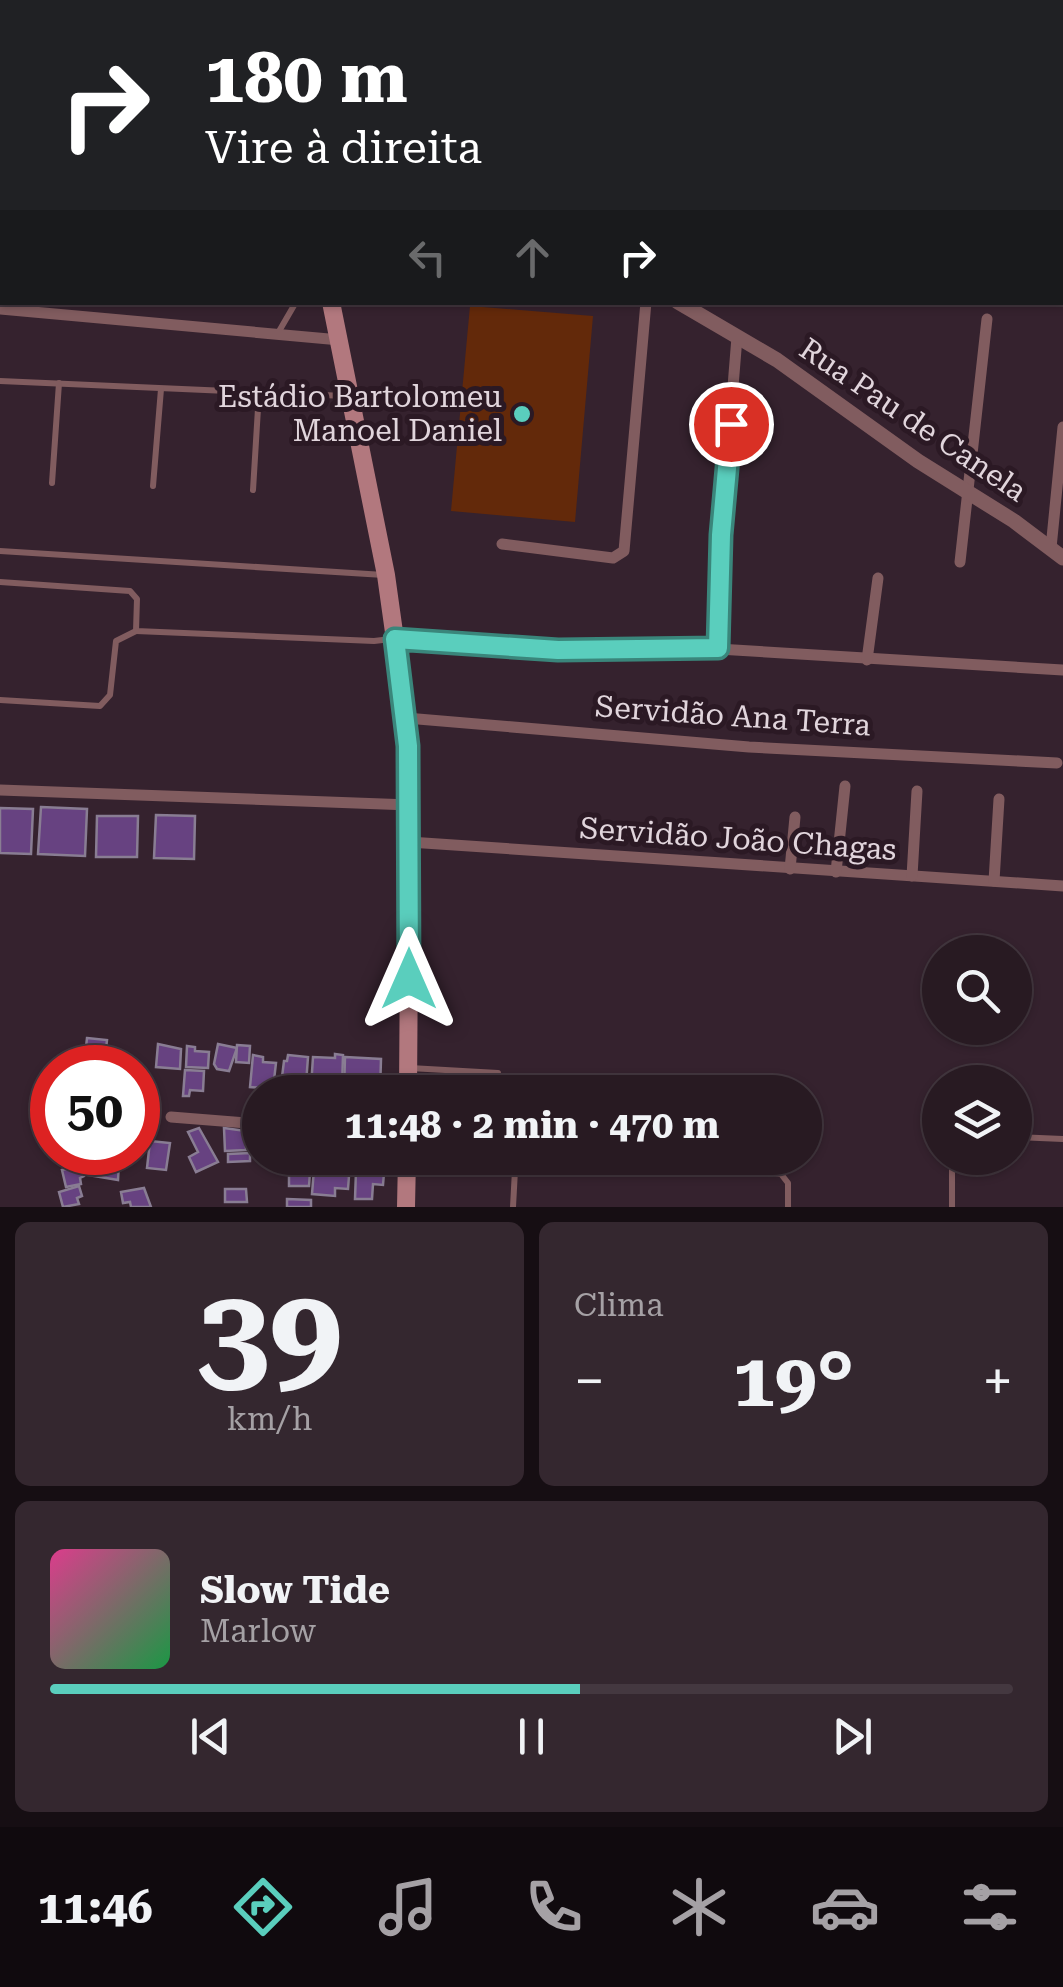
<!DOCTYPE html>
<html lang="pt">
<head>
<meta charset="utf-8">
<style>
	:root { --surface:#281a22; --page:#34272f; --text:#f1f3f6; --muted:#a5a1a5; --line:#443840; --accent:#5acebd }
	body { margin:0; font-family:"Roboto Serif",serif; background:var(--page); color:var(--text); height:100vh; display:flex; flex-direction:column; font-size:38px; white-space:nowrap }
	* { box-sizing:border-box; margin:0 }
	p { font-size:32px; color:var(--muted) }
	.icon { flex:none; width:55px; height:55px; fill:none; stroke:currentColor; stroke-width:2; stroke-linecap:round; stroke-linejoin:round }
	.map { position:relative; height:1207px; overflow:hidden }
	.sheet { display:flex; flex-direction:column; gap:15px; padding:15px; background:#160e13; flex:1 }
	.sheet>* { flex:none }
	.banner { position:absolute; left:0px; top:0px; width:1065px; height:305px; box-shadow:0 2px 8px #0004,0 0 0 2px var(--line); background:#202124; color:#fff; overflow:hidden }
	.tools { position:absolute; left:922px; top:935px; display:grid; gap:20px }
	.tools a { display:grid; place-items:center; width:110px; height:110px; border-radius:50%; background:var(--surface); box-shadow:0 2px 8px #0004,0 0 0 2px var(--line); font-size:50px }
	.speed { position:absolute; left:30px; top:1045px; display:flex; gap:20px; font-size:50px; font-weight:700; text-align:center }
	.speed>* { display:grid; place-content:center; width:130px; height:130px; border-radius:50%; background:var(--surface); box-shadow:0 2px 8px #0004,0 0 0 2px var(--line); line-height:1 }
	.speed .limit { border:15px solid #d22; background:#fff; color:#111 }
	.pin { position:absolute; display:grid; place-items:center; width:85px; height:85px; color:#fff; margin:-42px; border:5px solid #fff; border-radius:50%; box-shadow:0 2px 10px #0007 }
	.me { position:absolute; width:110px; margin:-55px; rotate:0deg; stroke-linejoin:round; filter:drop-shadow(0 0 8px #0008) }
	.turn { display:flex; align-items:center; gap:35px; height:210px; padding:0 40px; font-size:45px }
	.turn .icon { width:130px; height:130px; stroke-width:2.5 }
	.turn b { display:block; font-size:70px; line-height:85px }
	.lanes { display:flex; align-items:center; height:95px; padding:0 40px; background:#0003; justify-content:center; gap:50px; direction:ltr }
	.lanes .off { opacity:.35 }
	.big { font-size:75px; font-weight:700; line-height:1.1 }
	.sheet .widget { flex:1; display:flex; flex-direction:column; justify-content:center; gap:15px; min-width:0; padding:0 35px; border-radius:15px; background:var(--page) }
	.sheet .dial { align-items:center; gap:0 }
	.dial b { font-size:130px; line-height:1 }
	.song { display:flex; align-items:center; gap:30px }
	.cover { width:120px; height:120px; border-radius:15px; background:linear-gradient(135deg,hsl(330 70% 55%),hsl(140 70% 35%)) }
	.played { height:10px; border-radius:5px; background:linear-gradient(90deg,var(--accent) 55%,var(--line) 55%) }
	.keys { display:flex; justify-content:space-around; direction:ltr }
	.heat { display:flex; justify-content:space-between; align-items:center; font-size:55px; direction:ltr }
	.sheet .tiles { flex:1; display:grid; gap:15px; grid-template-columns:1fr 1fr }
	.widget:last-child { grid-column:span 2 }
	.trip { position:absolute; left:242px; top:1075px; width:580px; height:100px; border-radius:50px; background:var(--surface); box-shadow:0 2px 8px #0004,0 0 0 2px var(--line); font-weight:700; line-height:100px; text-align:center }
	.tabs { display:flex; height:160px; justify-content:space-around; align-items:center; background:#100a0e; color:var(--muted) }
	.tabs .icon { width:70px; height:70px }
	.tabs .on { color:var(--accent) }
	.tabs b { font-size:45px; color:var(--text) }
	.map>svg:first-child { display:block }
</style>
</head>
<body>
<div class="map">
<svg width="1063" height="1207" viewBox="0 0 1063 1207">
	<rect width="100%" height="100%" fill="#35222e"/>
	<!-- green -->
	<polygon fill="#63290a" points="470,306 593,316 575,522 451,511"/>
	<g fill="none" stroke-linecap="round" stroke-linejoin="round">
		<!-- stream -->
		<g stroke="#0e0341" stroke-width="4">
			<polyline points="860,2 863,0"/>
			<polyline points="1062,236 1063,236"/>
		</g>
	</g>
	<!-- building -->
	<g fill="#674281" stroke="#897d93" stroke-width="2.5">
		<polygon points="41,807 87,809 85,856 38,854"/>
		<polygon points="0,808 33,809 31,854 0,853"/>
		<polygon points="156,815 195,816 194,859 154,858"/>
		<polygon points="97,816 138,816 137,857 96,857"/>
		<polygon points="87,1038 107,1040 105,1058 85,1056"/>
		<polygon points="158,1044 181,1049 180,1069 156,1067"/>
		<polygon points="218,1044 237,1048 229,1071 217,1069 214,1064"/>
		<polygon points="237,1045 250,1046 249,1063 236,1062"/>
		<polygon points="187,1046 195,1047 195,1051 209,1052 208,1068 186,1067"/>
		<polygon points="335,1054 343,1055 342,1088 311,1087 313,1057 335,1058"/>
		<polygon points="253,1055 263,1057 263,1062 276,1063 273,1089 250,1087"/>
		<polygon points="288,1055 308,1057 306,1084 286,1082 286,1077 282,1077 284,1061 287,1061"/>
		<polygon points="345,1057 381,1059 380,1092 344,1092"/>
		<polygon points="185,1070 204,1071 203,1091 190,1090 189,1096 183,1096"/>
		<polygon points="199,1128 218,1162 196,1172 189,1157 198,1152 188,1132"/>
		<polygon points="224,1128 246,1131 246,1150 225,1151"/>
		<polygon points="150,1141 170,1143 166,1170 147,1168"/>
		<polygon points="65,1152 84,1152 84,1164 68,1167"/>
		<polygon points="250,1153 250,1161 228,1162 228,1154"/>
		<polygon points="98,1155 115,1156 114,1162 119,1163 118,1180 88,1175 90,1159 97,1160"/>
		<polygon points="282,1158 309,1158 307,1169 281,1165"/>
		<polygon points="82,1165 84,1176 80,1178 81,1184 66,1187 62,1170"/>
		<polygon points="314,1169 335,1171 336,1175 349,1176 348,1189 335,1188 335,1196 312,1194"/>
		<polygon points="356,1171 384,1173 383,1185 373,1184 372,1199 355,1199"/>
		<polygon points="289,1172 310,1172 309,1186 289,1186"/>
		<polygon points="79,1186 82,1196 77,1198 79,1204 63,1207 59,1192"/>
		<polygon points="144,1188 151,1207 131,1207 130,1202 123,1203 121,1192"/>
		<polygon points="225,1189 246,1189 247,1202 225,1202"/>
		<polygon points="287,1199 311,1200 311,1207 287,1207"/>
	</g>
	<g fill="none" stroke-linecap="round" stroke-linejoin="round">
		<!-- service -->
		<g stroke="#815c5f" stroke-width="6">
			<polyline points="14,2 14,0"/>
			<polyline points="278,333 296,302"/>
			<polyline points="0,381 345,396"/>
			<polyline points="52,483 59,383"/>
			<polyline points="153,486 161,389"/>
			<polyline points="253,490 259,392"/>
			<polyline points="0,551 384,575"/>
			<polyline points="0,582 130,591 137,599 136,631 374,641 391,639"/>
			<polyline points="0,700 100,706 110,695 116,641 136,631"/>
			<polyline points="410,1068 498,1073"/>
			<polyline points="1015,1137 1063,1139"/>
			<polyline points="575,1166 731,1168 781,1174 788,1183 788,1207"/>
			<polyline points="513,1207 515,1170"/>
			<polyline points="952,1207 952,1158"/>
		</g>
		<!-- minor -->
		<g stroke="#815c5f" stroke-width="11">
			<polyline points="282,0 288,2"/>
			<polyline points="808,2 814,0"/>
			<polyline points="1062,58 1063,57"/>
			<polyline points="1062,176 1063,176"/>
			<polyline points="0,309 340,340"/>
			<polyline points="502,544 613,558 624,551 646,302"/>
			<polyline points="1051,548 1063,427"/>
			<polyline points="960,562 987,319"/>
			<polyline points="395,639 559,650 718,649 1063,670"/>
			<polyline points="718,649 721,535 737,337"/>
			<polyline points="867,660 878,578"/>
			<polyline points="406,718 749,747 1057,763"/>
			<polyline points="0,790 410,805"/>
			<polyline points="409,842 1063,886"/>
			<polyline points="790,869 795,817"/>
			<polyline points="836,872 845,786"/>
			<polyline points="912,876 917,791"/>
			<polyline points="994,881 999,799"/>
			<polyline points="171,1117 260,1124"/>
		</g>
		<!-- tertiary -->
		<polyline stroke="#815c5f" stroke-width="15" points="678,302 777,360 918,461 1014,521 1063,558"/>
		<!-- secondary -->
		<g stroke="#b2787e" stroke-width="18">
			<polyline points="260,0 260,2"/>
			<polyline points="331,302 386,575 406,718 410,805 408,1092"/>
			<polyline points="406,1207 407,1158"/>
		</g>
	</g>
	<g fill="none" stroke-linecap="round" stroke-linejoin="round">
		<!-- route casing -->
		<g stroke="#3a867b" stroke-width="25">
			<polyline id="route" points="409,979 408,746 395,639 558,650 718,648 721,535 731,424"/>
		</g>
		<!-- route -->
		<use href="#route" stroke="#5acebd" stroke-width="18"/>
	</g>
	<!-- markers -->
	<circle fill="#5acebd" stroke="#2b1924" stroke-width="4" cx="522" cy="414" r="10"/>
	<g text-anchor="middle" stroke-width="10" stroke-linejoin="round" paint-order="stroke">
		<!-- poi labels -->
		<g font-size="30" fill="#e1d5dc" stroke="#2b1924" text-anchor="end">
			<text x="502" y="407">Estádio Bartolomeu<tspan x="502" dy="34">Manoel Daniel</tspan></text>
		</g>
		<!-- street labels -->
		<g font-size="30" fill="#e1d5dc" stroke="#2b1924">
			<text transform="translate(913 420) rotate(34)" y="10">Rua Pau de Canela</text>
			<text transform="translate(733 716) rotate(4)" y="10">Servidão Ana Terra</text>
			<text transform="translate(738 839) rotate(4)" y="10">Servidão João Chagas</text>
		</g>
	</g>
</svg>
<div class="tools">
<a><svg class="icon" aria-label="search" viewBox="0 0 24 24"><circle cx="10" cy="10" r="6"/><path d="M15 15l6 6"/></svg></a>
<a><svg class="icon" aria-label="layers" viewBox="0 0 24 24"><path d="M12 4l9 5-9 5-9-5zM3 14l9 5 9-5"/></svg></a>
</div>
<div class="speed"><div class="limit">50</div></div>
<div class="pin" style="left:731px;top:424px;background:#d93025"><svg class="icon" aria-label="arrive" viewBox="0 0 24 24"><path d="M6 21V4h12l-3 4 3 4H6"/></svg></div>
<svg class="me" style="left:409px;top:979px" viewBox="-20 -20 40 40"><path d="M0-17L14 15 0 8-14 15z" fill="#5acebd" stroke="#fff" stroke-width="4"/></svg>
<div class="trip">11:48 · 2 min · 470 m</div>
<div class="banner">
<div class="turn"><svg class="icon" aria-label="right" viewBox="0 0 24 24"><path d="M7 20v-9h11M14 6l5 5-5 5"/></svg><div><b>180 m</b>Vire à direita</div></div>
<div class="lanes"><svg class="icon off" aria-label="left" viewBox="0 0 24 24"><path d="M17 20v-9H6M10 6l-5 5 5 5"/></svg><svg class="icon off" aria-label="ahead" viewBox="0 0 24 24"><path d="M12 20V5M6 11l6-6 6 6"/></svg><svg class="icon" aria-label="right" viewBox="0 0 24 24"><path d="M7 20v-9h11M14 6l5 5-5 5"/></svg></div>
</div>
</div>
<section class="sheet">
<div class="tiles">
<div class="widget dial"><b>39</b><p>km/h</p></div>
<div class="widget"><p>Clima</p>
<div class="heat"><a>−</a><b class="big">19°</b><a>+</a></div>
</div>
<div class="widget">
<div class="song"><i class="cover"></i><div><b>Slow Tide</b><p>Marlow</p></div></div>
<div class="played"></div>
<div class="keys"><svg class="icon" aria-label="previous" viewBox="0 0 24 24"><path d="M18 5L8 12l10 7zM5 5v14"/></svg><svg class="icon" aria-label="pause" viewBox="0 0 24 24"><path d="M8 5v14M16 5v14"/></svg><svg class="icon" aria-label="next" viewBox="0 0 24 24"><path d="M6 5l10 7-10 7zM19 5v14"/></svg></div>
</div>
</div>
</section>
<nav class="tabs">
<b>11:46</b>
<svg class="icon on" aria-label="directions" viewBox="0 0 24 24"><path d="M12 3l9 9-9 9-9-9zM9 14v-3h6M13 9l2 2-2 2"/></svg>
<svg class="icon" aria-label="music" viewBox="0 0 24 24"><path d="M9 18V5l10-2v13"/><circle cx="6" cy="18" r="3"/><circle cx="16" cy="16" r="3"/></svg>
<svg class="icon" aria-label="phone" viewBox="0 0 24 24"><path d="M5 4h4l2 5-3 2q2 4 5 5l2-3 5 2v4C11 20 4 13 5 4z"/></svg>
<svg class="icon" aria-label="climate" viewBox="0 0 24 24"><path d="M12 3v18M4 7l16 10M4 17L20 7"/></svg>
<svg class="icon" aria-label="car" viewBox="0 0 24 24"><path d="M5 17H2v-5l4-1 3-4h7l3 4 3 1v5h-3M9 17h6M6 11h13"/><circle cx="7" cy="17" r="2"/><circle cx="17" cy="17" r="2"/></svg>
<svg class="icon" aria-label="filters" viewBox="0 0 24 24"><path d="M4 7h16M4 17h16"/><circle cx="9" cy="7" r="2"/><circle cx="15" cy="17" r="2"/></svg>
</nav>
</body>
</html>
